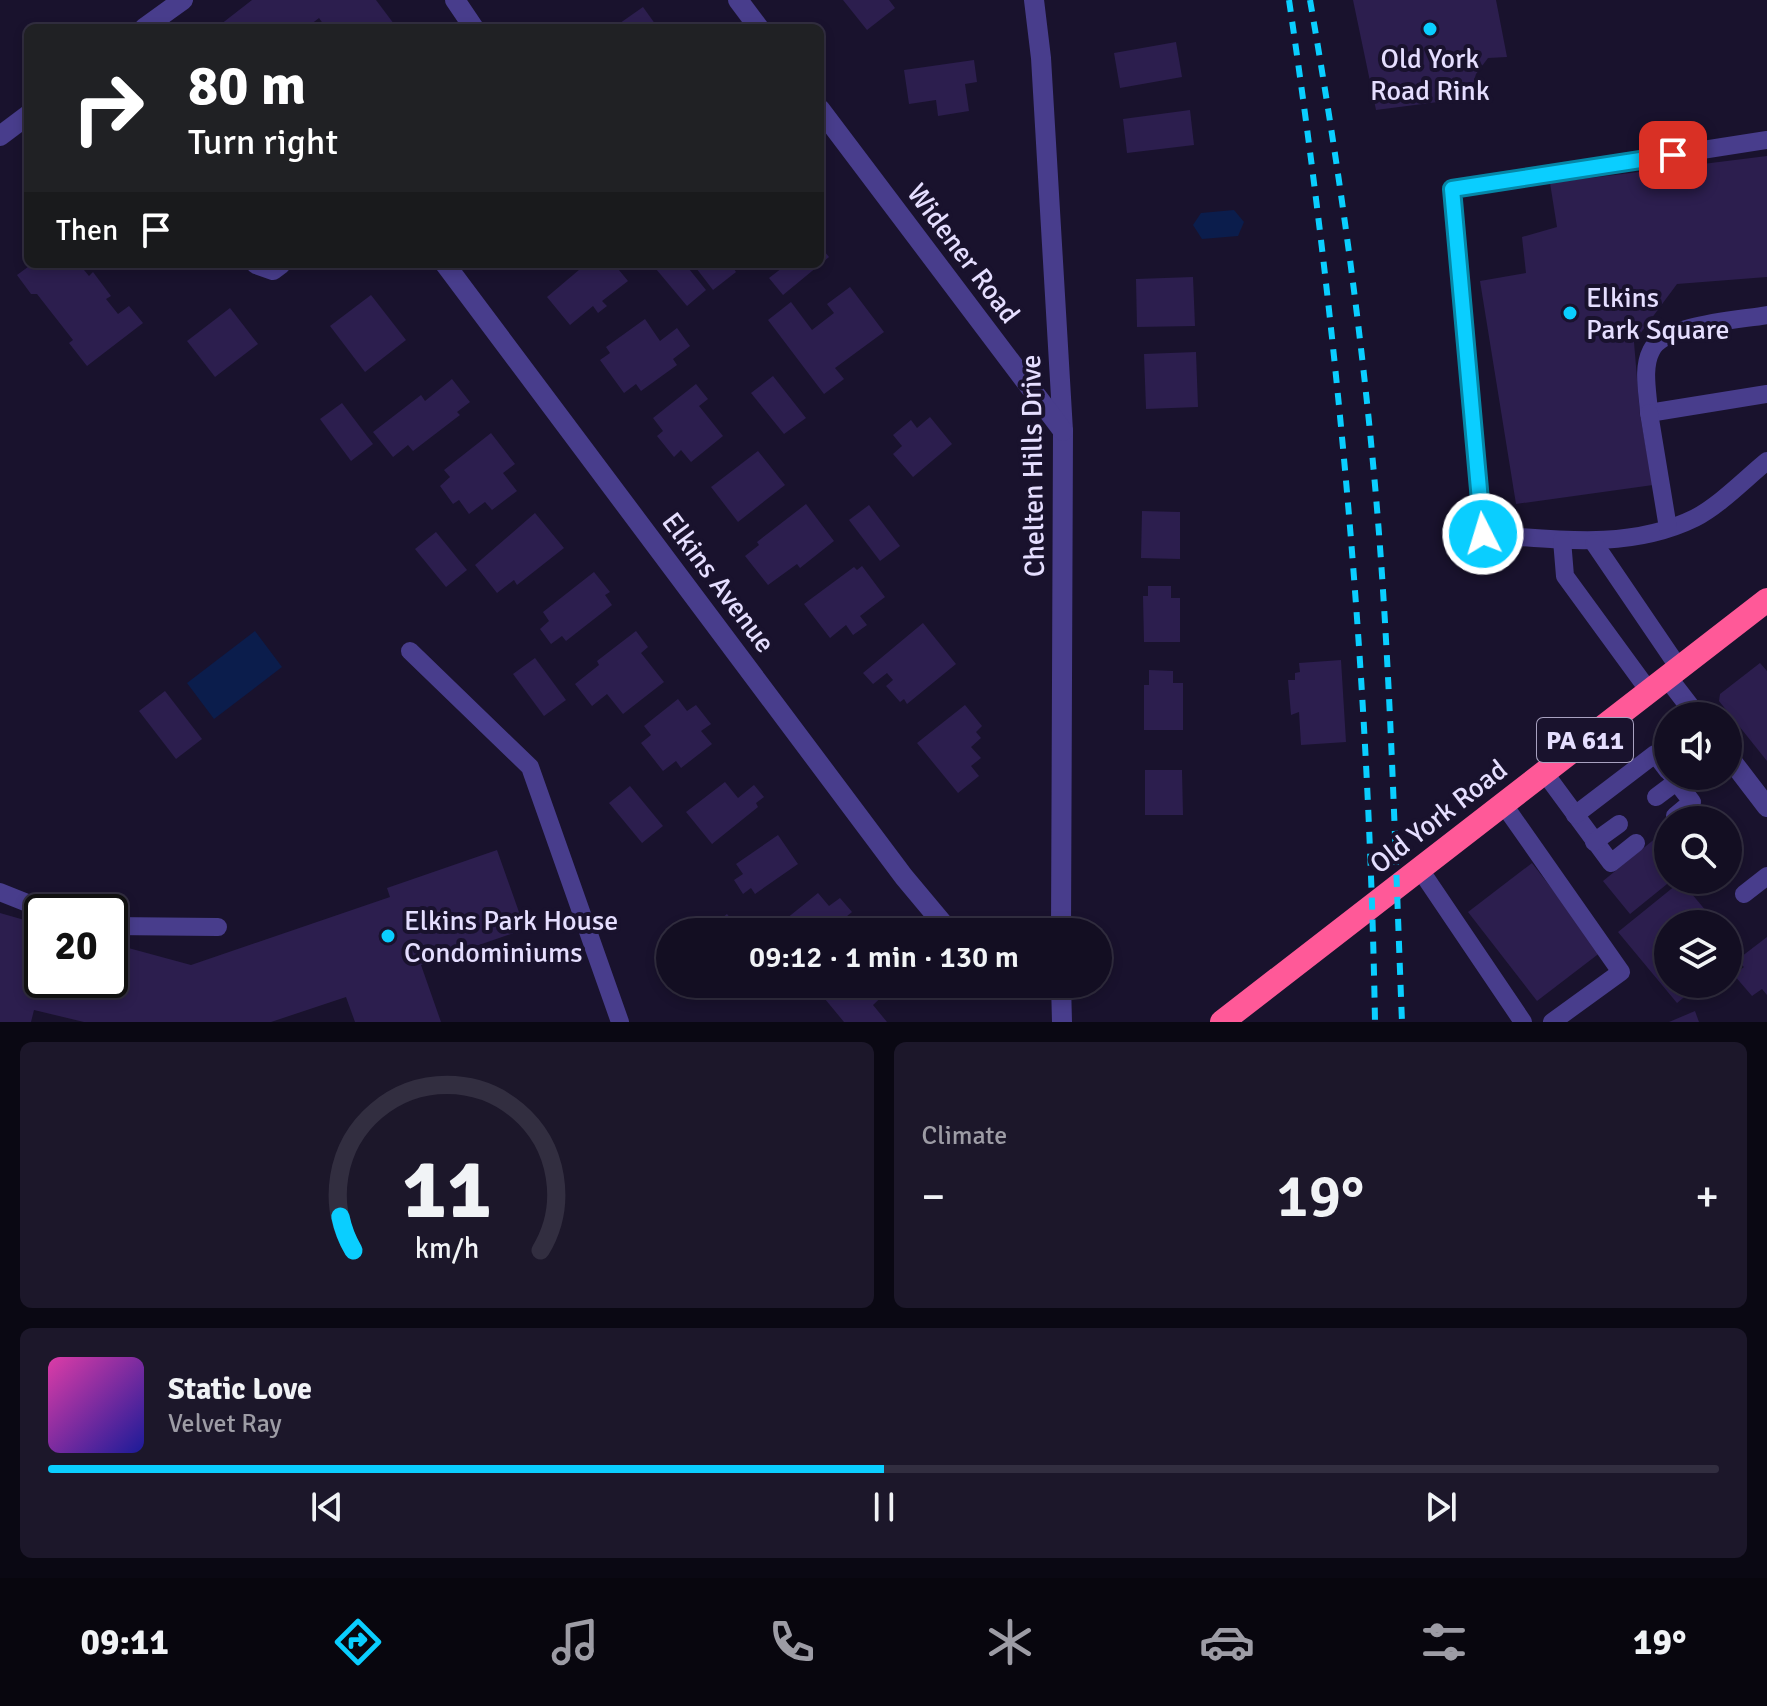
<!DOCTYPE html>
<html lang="en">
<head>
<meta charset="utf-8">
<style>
	:root { --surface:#130e22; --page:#1c172a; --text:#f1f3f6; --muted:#9d9ca5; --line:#322e40; --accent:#0aceff }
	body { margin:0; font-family:Signika,sans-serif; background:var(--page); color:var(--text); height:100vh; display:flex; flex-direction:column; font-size:30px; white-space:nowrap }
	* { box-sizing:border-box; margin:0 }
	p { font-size:26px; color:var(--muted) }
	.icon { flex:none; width:44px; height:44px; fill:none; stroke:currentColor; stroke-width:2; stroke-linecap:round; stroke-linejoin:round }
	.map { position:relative; height:1022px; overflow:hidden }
	.panel { display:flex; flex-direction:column; gap:20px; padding:20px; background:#0a0813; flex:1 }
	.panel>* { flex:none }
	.guide { position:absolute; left:24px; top:24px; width:800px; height:244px; border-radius:12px; box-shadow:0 4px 12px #0003,0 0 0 2px var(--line); background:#202124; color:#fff; overflow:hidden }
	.controls { position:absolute; left:1654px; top:702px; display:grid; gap:16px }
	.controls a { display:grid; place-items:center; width:88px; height:88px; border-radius:50%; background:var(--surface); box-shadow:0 4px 12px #0003,0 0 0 2px var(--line); font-size:40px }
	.speed { position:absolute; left:24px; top:894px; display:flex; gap:16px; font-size:40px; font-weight:700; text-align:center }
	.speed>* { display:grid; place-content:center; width:104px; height:104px; border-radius:50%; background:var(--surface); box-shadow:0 4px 12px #0003,0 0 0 2px var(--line); line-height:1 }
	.speed .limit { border:4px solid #111; border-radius:12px; background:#fff; color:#111 }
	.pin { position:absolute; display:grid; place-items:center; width:68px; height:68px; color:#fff; margin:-34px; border-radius:16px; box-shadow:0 4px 12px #0006 }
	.me { position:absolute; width:88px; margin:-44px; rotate:355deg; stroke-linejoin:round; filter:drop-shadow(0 0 6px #0008) }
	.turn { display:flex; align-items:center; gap:28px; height:168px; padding:0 32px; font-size:36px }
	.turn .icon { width:104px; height:104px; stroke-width:2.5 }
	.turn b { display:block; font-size:56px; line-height:68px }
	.then { display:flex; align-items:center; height:76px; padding:0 32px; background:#0003; gap:16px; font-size:30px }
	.big { font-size:60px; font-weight:600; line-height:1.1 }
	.panel .widget { flex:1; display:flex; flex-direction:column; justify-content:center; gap:12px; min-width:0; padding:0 28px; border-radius:12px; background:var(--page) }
	.panel .dial { align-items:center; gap:0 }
	.dial svg { height:208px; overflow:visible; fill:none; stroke:var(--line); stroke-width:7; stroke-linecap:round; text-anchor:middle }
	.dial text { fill:var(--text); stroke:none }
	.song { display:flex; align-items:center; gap:24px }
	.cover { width:96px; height:96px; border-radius:12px; background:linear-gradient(135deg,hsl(320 70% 55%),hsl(240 70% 35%)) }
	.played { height:8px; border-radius:4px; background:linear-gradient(90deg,var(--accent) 50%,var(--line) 50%) }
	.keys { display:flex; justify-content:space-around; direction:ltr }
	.heat { display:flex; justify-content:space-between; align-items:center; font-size:44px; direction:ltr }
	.panel .tiles { flex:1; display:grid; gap:20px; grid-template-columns:1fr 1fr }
	.widget:last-child { grid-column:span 2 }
	.trip { position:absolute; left:656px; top:918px; width:456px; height:80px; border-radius:40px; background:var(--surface); box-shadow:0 4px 12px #0003,0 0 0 2px var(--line); font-weight:600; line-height:80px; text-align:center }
	.menu { display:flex; height:128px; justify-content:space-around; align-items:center; background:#08060e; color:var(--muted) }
	.menu .icon { width:56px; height:56px }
	.menu .selected { color:var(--accent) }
	.menu b { font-size:36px; color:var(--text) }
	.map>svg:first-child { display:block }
</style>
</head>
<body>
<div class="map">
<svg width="1767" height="1022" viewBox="0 0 1767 1022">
	<rect width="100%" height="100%" fill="#19122d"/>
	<!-- water -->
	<g fill="#0b1d4c">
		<polygon points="1234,210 1244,222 1238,236 1202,239 1193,225 1201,213"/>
		<polygon points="255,631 282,667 214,719 187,683"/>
	</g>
	<!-- building -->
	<g fill="#2c1e4e">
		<polygon points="252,0 376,0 397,28 326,28 319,18 306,28 216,28"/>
		<polygon points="843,0 889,0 895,8 867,30"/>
		<polygon points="1353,0 1496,0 1507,57 1488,58 1476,74 1469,98 1376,110"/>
		<polygon points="643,7 658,28 613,28"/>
		<polygon points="1176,42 1182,77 1120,88 1114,53"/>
		<polygon points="974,60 977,82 965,84 969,111 938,116 936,100 909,104 904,70"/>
		<polygon points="1190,110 1194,145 1127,153 1123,119"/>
		<polygon points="1767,156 1767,277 1677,284 1634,342 1640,415 1653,485 1516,504 1480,281 1526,273 1522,237 1557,227 1550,183"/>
		<polygon points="820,246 829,257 783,295 769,278 782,268 778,264 820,264"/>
		<polygon points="32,264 79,264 89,276 93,272 111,296 106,299 118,314 129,306 143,323 87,366 69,343 73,340 37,294 31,294 17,275"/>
		<polygon points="586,264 614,264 628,281 602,301 607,306 598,313 593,306 570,325 547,297"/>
		<polygon points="662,264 685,264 706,290 687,306 656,269"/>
		<polygon points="693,264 731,264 736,272 713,290"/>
		<polygon points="1193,277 1195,326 1137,327 1136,279"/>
		<polygon points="850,287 884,332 835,368 844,379 824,394 768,320 791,302 812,330 834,313 827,304"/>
		<polygon points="371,295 406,340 365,372 330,326"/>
		<polygon points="230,308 258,344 215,377 187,341"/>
		<polygon points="645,319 660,341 677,328 690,346 673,359 677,365 641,391 636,384 624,393 600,360 610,353 606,347"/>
		<polygon points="1196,352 1198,407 1146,409 1144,354"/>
		<polygon points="773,376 806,418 784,434 751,393"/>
		<polygon points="452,379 470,402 457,412 460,415 413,451 408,445 393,457 373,432 421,395 425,401"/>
		<polygon points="696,384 708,399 699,406 723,436 691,462 681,450 674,457 657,436 663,431 653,418"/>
		<polygon points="342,403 373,444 351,461 320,419"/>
		<polygon points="930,417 952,444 913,477 893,454 902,446 893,435 911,420 917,428"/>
		<polygon points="491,433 515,464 503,473 517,491 492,510 485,502 469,514 459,500 453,504 440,486 450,477 444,470"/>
		<polygon points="758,451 785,485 738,522 711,487"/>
		<polygon points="806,504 834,541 800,568 797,564 768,585 745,556 759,545 757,542"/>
		<polygon points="869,505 900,546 880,561 849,520"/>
		<polygon points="1142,511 1180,512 1180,559 1141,558"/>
		<polygon points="535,513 564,548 517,585 514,580 497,593 475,565"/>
		<polygon points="436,532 467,570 446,587 415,549"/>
		<polygon points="862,566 885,597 860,616 867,625 853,635 846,625 830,638 804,604 854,567 857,570"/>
		<polygon points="594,572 610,592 605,595 612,605 566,641 562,636 551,644 540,629 549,621 543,612"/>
		<polygon points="1148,586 1171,586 1171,598 1180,598 1180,642 1144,642 1143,596 1148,596"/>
		<polygon points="923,623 956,664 907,704 904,699 900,702 886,686 893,680 887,673 873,684 863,673"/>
		<polygon points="636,631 648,647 641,653 664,682 623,714 607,694 592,706 575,684 599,665 597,661"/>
		<polygon points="535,658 566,700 544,716 513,674"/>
		<polygon points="1341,660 1346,742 1301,745 1299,712 1291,715 1288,680 1295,680 1295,673 1300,672 1299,663"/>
		<polygon points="1760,663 1767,671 1767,761 1719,701 1720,694"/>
		<polygon points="1149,670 1173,671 1173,683 1183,683 1183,730 1144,730 1144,685 1149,685"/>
		<polygon points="165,691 202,739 176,759 139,711"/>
		<polygon points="678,699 687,711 696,705 711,724 701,731 712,744 681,768 676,761 663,771 641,743 651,735 644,726"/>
		<polygon points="965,705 982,726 976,732 981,738 971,747 981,758 971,766 979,776 958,793 917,743"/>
		<polygon points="1145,770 1182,770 1183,815 1145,815"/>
		<polygon points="725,782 738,798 754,785 764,797 756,803 758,807 712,844 686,812"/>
		<polygon points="630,786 663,826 642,843 609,803"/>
		<polygon points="1662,833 1668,840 1668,880 1672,880 1630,914 1603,881"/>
		<polygon points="778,835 798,864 755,894 751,888 743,894 734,880 743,874 736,864"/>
		<polygon points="497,850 525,929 421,965 441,1022 355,1022 346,997 271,1022 84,1022 34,1010 31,1022 0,1022 0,913 42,925 42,980 110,980 110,943 191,965 390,897 387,888"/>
		<polygon points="1532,863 1601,952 1537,1001 1468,912"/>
		<polygon points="1681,881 1717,924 1668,924 1668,984 1700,984 1677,1003 1618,932"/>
		<polygon points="818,893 829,906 840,898 852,912 841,921 850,932 797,932 786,919"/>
		<polygon points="727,914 741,932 704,932"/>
		<polygon points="1767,937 1767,995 1762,989 1752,996 1734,975 1744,967 1737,960"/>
		<polygon points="751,984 769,984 775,991 764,1000"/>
		<polygon points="843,984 895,984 873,1005 887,1022 844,1022 825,999"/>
		<polygon points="1695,1011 1699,1022 1669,1022"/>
	</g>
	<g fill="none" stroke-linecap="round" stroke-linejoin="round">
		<!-- lane -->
		<g stroke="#483d8c" stroke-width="18">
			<path d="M1767,140L1452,189L1483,534C1553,539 1628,551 1695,518C1720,505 1745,479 1767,461"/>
			<path d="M1767,315C1739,320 1663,324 1651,351C1642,369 1648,393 1649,413L1767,394"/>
			<polyline points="1649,413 1668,528"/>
			<polyline points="1562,540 1565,576 1649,691"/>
			<polyline points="1594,543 1679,668"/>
			<polyline points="410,651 530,767 620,1022"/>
			<polyline points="1544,772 1611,863 1636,843"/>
			<polyline points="1672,776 1692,802 1675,816"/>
			<polyline points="1656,797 1684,776"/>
			<polyline points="1504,805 1621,972 1552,1022"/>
			<polyline points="1575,815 1655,754 1668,771"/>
			<polyline points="1594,842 1619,824"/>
			<polyline points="1419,868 1523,1022"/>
			<polyline points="0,892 50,912"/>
			<polyline points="1744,894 1767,876"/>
			<polyline points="110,926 218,927"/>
		</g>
		<!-- street -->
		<g stroke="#483d8c" stroke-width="20">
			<polyline points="455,0 474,28"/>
			<polyline points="738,0 759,28"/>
			<polyline points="1034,0 1041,58 1063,431 1061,932"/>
			<polyline points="144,28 183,0"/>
			<polyline points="820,109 1063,431"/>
			<polyline points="0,136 28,115"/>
			<polyline points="256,264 273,270 281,264"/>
			<polyline points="445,264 904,877 950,932"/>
			<polyline points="1667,677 1697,716"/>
			<polyline points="1728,756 1767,807"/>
			<polyline points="1061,984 1062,1022"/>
		</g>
		<!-- highway -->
		<polyline stroke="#ff5998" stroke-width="24" points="1222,1022 1767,600"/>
		<!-- rail -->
		<g stroke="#0aceff" stroke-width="6" stroke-dasharray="12 10" stroke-linecap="butt">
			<path d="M1289,0C1339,339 1369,679 1375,1022"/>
			<path d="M1310,0C1343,190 1369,383 1382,575C1392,724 1396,873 1402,1022"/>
		</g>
	</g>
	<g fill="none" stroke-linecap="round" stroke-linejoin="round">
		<!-- route casing -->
		<g stroke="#0686a6" stroke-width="20">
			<polyline id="route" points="1483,534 1452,189 1673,155"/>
		</g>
		<!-- route -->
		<use href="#route" stroke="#0aceff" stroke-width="14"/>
	</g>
	<!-- markers -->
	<g fill="#0aceff" stroke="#19122d" stroke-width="3">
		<circle cx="1430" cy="29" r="8"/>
		<circle cx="1570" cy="313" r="8"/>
		<circle cx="388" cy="936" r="8"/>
	</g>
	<g text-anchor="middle" stroke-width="8" stroke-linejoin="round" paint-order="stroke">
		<!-- shield labels -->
		<rect fill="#19122d" stroke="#a8a1c0" stroke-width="2" x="1537" y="718" width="96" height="44" rx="6"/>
		<g font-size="26" font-weight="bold" fill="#e5deff">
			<text x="1585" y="749">PA 611</text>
		</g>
		<!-- poi labels -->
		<g font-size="28" fill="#e5deff" stroke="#19122d" text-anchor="start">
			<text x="1430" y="68" text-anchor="middle">Old York<tspan x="1430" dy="32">Road Rink</tspan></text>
			<text x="1586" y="307">Elkins<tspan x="1586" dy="32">Park Square</tspan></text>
			<text x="404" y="930">Elkins Park House<tspan x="404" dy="32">Condominiums</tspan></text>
		</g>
		<!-- street labels -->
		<g font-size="28" fill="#e5deff" stroke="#19122d">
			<text transform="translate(964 253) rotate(53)" y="10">Widener Road</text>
			<text transform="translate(1032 466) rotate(-91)" y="10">Chelten Hills Drive</text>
			<text transform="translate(719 582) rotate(53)" y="10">Elkins Avenue</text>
			<text transform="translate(1438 816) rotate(-38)" y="10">Old York Road</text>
		</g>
	</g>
</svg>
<div class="controls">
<a><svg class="icon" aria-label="sound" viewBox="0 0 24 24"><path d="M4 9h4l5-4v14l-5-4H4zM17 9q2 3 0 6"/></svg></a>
<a><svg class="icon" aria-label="search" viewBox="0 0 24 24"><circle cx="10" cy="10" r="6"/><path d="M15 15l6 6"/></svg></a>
<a><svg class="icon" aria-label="layers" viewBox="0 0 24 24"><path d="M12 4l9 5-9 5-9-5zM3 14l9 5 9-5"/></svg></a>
</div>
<div class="speed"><div class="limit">20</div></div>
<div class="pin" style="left:1673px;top:155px;background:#d93025"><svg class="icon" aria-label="arrive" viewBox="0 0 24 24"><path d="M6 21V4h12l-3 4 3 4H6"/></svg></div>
<svg class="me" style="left:1483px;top:534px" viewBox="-20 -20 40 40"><circle r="17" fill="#0aceff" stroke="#fff" stroke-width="3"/><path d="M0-11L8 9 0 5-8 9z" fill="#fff"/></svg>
<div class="trip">09:12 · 1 min · 130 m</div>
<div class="guide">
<div class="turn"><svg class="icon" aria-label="right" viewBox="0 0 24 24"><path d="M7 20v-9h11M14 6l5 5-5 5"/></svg><div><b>80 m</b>Turn right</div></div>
<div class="then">Then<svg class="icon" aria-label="arrive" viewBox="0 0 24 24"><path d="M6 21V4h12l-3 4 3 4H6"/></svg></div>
</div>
</div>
<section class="panel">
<div class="tiles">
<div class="widget dial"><svg viewBox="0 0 100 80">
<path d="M14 69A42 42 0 1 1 86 69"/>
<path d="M14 69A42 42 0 0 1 9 56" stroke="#0aceff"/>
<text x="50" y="56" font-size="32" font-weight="700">11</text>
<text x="50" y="72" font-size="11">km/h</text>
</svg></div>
<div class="widget"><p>Climate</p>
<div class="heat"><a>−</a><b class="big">19°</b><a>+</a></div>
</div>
<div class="widget">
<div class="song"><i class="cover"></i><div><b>Static Love</b><p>Velvet Ray</p></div></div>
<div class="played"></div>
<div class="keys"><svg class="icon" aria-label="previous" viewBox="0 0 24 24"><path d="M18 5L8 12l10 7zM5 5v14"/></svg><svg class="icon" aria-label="pause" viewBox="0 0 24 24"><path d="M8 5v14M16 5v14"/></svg><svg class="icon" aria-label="next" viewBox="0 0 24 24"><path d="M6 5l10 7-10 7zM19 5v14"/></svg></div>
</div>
</div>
</section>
<nav class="menu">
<b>09:11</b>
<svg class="icon selected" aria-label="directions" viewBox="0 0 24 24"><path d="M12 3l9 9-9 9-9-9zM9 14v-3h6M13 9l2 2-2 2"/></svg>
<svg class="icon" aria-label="music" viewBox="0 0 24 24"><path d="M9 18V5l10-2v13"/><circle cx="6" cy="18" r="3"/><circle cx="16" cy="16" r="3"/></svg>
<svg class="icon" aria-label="phone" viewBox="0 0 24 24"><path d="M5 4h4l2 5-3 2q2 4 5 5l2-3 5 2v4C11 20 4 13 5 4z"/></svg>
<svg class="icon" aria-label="climate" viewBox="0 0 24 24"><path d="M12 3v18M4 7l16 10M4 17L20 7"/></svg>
<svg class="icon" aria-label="car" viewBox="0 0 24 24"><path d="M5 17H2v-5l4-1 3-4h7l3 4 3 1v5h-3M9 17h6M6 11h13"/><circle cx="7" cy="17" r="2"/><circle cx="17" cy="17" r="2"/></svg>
<svg class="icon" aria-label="filters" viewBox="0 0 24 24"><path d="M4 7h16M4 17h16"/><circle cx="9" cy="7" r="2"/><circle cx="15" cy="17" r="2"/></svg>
<b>19°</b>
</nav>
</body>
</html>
